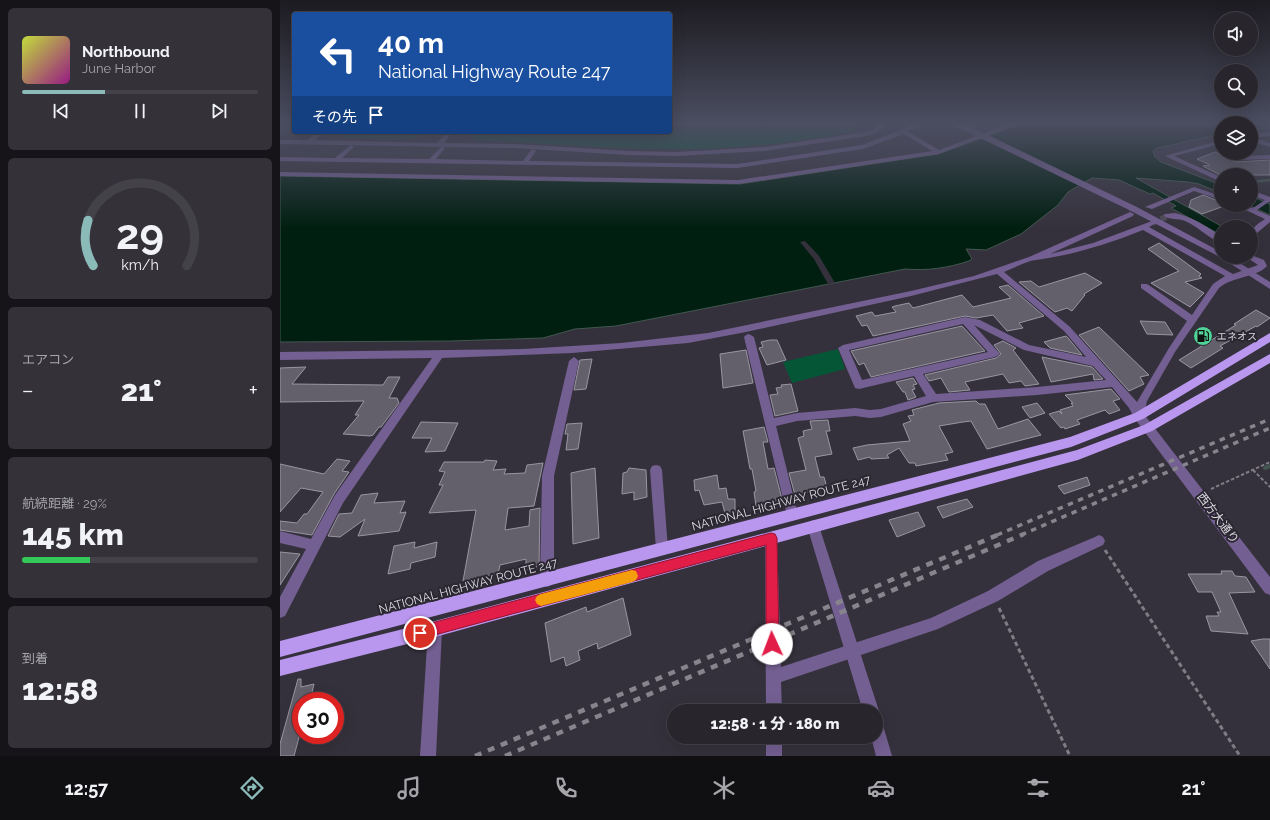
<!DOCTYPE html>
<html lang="ja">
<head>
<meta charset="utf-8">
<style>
	:root { --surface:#28252d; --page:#343139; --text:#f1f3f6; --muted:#a5a5aa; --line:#444249; --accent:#8bbbb9 }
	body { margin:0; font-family:Raleway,"Noto Sans JP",sans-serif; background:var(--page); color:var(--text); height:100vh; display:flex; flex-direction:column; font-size:15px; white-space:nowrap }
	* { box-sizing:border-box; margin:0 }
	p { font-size:13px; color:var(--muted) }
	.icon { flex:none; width:22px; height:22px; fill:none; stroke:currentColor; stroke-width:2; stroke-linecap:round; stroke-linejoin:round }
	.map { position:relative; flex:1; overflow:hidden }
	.panel { display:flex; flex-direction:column; gap:8px; padding:8px; background:#161419; width:280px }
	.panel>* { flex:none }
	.top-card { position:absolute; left:12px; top:12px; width:380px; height:122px; border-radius:4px; box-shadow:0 4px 16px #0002,0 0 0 1px var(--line); background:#1a4fa0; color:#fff; overflow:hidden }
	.fabs { position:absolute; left:934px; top:12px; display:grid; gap:8px }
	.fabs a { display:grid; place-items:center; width:44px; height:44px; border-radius:50%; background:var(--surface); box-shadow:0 4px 16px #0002,0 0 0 1px var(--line); font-size:20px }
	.speed { position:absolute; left:12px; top:692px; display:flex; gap:8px; font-size:20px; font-weight:700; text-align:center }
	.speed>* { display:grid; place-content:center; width:52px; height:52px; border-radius:50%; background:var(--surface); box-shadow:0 4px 16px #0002,0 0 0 1px var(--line); line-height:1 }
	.speed .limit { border:6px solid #d22; background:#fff; color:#111 }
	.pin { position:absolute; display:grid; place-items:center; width:34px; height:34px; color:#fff; margin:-17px; border:2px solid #fff; border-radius:50%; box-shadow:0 1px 4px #0007 }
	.me { position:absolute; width:44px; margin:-22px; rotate:358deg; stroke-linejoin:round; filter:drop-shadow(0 0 3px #0008) }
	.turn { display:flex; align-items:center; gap:14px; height:84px; padding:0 20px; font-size:18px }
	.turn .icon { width:52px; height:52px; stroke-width:2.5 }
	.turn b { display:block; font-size:28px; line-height:34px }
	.then { display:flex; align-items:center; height:38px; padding:0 20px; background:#0003; gap:8px; font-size:15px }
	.big { font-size:30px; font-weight:800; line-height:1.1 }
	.panel .tile { flex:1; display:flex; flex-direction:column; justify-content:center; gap:6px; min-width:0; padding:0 14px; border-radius:6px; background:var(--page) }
	.panel .dial { align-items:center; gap:0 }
	.dial svg { height:104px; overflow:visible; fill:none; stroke:var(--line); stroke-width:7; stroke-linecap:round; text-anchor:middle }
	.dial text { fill:var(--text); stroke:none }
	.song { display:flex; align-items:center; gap:12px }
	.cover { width:48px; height:48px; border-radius:6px; background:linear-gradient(135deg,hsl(70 70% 55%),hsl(310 70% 35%)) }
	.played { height:4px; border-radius:2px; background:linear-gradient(90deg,var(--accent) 35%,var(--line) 35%) }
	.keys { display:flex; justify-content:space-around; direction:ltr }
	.heat { display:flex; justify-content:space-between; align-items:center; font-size:22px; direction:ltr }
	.charge { height:6px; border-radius:3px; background:linear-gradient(90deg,#34c759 29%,var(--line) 0) }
	.trip { position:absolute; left:387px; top:704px; width:216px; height:40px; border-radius:20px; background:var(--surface); box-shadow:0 4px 16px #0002,0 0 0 1px var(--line); font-weight:800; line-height:40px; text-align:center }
	.dock { display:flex; height:64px; justify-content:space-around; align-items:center; background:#100f12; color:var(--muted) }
	.dock .icon { width:28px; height:28px }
	.dock .active { color:var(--accent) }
	.dock b { font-size:18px; color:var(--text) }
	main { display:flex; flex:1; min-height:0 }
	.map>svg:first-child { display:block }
</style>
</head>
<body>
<main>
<section class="panel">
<div class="tile">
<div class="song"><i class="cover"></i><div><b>Northbound</b><p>June Harbor</p></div></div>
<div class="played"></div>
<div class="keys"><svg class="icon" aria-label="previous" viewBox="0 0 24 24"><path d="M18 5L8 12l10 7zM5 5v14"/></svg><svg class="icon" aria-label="pause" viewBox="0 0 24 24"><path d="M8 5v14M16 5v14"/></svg><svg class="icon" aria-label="next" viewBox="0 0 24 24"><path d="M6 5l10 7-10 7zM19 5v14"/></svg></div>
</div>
<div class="tile dial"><svg viewBox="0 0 100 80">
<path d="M14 69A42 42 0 1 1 86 69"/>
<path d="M14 69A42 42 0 0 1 10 34" stroke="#8bbbb9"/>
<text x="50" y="56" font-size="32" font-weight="700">29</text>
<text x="50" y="72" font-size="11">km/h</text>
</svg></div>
<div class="tile"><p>エアコン</p>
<div class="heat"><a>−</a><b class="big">21°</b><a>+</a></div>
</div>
<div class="tile"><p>航続距離 · 29%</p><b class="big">145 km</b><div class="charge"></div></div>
<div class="tile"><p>到着</p><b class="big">12:58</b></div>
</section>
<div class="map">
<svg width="990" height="756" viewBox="0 0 990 756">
	<rect width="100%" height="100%" fill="#35313c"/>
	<!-- green -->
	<g fill="#045637">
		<path d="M390,122H579L574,132C521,142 466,148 412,149C340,150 268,143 197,140L186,132H390Z"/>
		<polygon points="61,132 152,132 130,139 66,138"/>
		<polygon points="558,349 565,369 512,383 503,362"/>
	</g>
	<!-- water -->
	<g fill="#011f11" stroke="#435750">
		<path d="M746,122H990V127L971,129V123H941V134L877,148L873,151L875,157L881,162L941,185V193L919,184L908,182L856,178L943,227H941V235L891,208L896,206L873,193L870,194L839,180L812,178L788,192L778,205L741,234L706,250L686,249L692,259L689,261C668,268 647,271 625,269L336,326L295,329L263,338L171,341L0,342V176L460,184L658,154Z"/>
		<polygon points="971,196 990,204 990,215 968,205 971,205"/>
	</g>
	<!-- pier -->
	<polygon fill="#35313c" points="525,241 539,256 555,283 548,284 534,259 520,242"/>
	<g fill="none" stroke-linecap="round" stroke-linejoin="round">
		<!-- stream-far1 -->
		<polyline stroke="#435750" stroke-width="2.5" points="971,182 990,180"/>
		<!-- stream -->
		<polyline stroke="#435750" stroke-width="4" points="985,468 990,466"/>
	</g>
	<!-- building -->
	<g fill="#635f6b" stroke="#9a95a3">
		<polygon points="935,152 956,162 990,160 990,175 956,175 951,172 940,175 923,166 930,165 917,159"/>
		<polygon points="923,195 941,202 941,205 947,205 922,214 909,207 911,200"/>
		<polygon points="879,243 921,274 919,276 922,278 905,282 924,293 910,307 871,283 899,271 868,249"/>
		<polygon points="805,273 822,283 804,294 805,295 792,311 787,308 775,312 739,282 751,281 759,287"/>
		<polygon points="728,285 764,316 739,323 743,328 727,331 713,315 696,318 685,316 593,336 587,325 582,326 576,316 592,312 595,316 616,312 612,307 615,306 629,303 633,308 682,295 693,307 731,298 719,287"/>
		<polygon points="976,310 990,318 977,327 976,326 940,346 943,348 911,368 899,360 956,325 954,324"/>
		<polygon points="860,321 885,322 893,335 867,334"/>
		<polygon points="682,326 705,351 591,377 584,363 579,365 571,351"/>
		<polygon points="819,327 869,375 860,377 864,384 849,391 799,335"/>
		<polygon points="786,336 788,338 802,355 770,348 764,342"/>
		<polygon points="490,340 497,340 506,360 487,365 479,348 483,347 481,342"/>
		<polygon points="723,341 736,348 733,350 759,384 745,386 741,381 729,383 723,374 685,382 690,390 669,392 661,378 649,381 645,375 716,358 721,354 714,345"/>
		<polygon points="466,350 473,383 443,388 440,354"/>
		<polygon points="762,357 812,367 823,379 814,380 813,374 771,382"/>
		<polygon points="312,359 306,389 294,390 300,360"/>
		<polygon points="26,367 12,384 103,385 108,377 120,377 109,398 117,398 119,403 101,427 99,427 93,435 90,436 63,434 79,415 75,415 84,401 0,402 0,368"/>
		<polygon points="633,378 637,384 633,385 635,389 632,390 636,397 628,400 625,392 623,392 616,382"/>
		<polygon points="511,384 518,411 495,416 490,395 498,394 496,388 502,387 501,385"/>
		<polygon points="831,389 840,399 833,401 840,410 829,414 825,410 797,420 800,424 785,429 784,427 781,428 769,414 779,411 782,414 780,410 793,406 791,403 793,403 785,395"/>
		<polygon points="696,401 699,404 705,404 718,429 748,419 761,435 707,449 691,421 683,422 659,426 673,452 665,454 668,460 636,466 635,463 629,463 619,448 607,455 609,458 591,459 590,457 578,460 573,448 587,445 630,441 623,424 631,421 628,416 634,415 632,410 659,403"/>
		<polygon points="757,403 765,413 750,418 742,407"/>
		<polygon points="548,420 550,431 546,431 552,454 535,457 540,477 544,477 547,488 515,495 509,473 526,470 518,438 524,436 523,431 532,429 530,421"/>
		<polygon points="141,422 178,423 165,451 145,452 152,438 132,438"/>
		<polygon points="302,423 298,449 286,450 288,434 285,434 287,424"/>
		<polygon points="484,427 488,442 483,442 488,469 494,468 503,503 486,506 485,504 476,506 474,492 476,491 472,469 470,469 463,431"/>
		<polygon points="57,459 70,461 62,471 69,472 54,494 32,535 0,530 0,521 17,523 24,514 27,514 43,492 21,488 0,512 0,464 44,474"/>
		<polygon points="205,460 217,461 213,470 226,469 224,474 245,473 247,465 263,463 254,506 228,508 225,530 249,526 250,510 260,508 259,566 246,570 246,559 220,565 218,574 183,581 196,510 149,513 163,485 159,485 165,472 159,471 164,462 204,462"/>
		<polygon points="315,468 319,538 293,544 291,473"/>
		<polygon points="349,468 366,470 367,497 354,500 354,492 342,494 343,473 347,472"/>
		<polygon points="437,475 439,489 446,488 448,499 455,499 455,515 446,517 442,502 424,505 419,490 415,491 414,480"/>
		<polygon points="807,477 810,485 784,494 778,486"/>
		<polygon points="98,493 94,503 125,501 120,513 126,512 119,531 78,536 85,519 60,537 48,536 59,514 72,513 81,495"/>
		<polygon points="687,499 693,507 663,518 657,507"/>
		<polygon points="638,512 645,526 617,537 609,520"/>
		<polygon points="135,542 134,548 157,542 155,557 131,563 130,569 108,574 114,546"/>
		<polygon points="0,552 20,554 0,585"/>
		<polygon points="941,571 952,571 955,576 966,577 975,592 949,593 968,634 931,631 926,616 939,616 937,612 941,612 932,592 918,592 908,574 942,574"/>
		<polygon points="343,598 351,635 318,649 317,643 298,651 300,660 286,666 284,657 271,662 265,623 306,607 307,612"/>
		<polygon points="983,639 990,639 990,669 971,641"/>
		<polygon points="18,679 21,679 21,687 34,684 30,701 21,701 21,730 14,756 0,756 0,744"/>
	</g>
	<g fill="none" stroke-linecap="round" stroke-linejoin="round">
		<!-- minor-tunnel -->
		<polyline stroke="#4e4a55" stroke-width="6" stroke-dasharray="6 3.5" stroke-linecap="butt" points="872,223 888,216"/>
		<!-- path-far1 -->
		<g stroke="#7f7c86" stroke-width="2" stroke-dasharray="3.5 2" stroke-linecap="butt">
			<polyline points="973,470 990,487"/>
			<polyline points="931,489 990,462"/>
		</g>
		<!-- path -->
		<g stroke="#7f7c86" stroke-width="3" stroke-dasharray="4.5 3" stroke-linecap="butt">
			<polyline points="825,550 960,756"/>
			<polyline points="719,608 790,756"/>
		</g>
		<!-- service -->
		<polygon fill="#735f91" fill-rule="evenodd" points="988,198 990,198 990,201 974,212 970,212 970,210"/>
		<!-- pedestrian -->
		<polygon fill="#735f91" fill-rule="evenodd" points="641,122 651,122 627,131 659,150 734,122 744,122 658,154 458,184 0,176 0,172 458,180 652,151 624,134 583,149 457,168 0,161 0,157 55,158 71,145 74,147 62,158 149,159 162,146 165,148 156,159 243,161 251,150 253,149 256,151 249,161 457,164 582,145"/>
		<!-- minor -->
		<g fill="#735f91" fill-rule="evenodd">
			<polygon points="990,132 990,136 971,138 971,134"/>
			<polygon points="941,140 941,144 894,156 941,177 941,182 885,156"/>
			<polygon points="971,140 981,140 990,143 990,147 980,144 971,144"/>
			<polygon points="941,151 941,153 948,153 957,156 990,155 990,159 956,160 940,154 939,153"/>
			<polygon points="914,187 941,196 941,200 914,191 872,209 865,207"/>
			<polygon points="971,190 990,197 990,202 971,195"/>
			<path d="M955,205H965L990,216V222L971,238C971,228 976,225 985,219Z"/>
			<path d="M850,212L854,214L853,216L770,254L813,243L872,221L876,223L869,227L953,274L978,265L966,257H971V255L984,260L987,266C976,278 953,276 939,288L895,352L867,401L863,419H855L849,408L832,387L757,395L653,402L601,417L590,418L575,416L517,421L496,426L518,515L516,519L512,521L508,519L464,337L466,335L469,334L474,337L494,418L517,413L575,408L590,410L601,409L646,396L634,376L579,389L575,388L558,348L563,345L685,317L700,320L749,345L806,357L784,331L717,274L631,296L466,332L408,343L292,353L162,358L63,503L5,616L0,618V597L26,549L0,543V531L31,539L55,495L152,358L0,360V352L243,349L341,343L428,333L631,291L694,276L749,257ZM863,230L945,276L933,284L912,315L867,284H861V288L907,321L889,348L857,402L790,327L724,272C734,268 746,261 756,260C793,255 828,244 863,230ZM683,324L708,352L582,380L569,350ZM694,325L744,350L813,366L826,380L757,387L656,394L643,374L715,357L720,354Z"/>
			<path d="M895,213C913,217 926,226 941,236V242C928,239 918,226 905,221C899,218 889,220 884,216L885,214Z"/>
			<polygon points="294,357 299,361 274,476 274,580 272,585 267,587 262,585 260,580 262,476 289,361"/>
			<polygon points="376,465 380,466 382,470 388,549 387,553 382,555 377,553 376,549 370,470 372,466"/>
			<polygon points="491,532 495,534 497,538 501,667 651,618 708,591 758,561 815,537 819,535 823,537 825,541 823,545 768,571 718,601 658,629 501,682 502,711 486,711 485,538 487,534"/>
			<polygon points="155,622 160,624 162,629 156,756 140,756 148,629 150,624"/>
			<rect x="486" y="737" width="16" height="19"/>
		</g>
		<!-- tertiary -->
		<g fill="#735f91" fill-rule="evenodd">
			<polygon points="598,122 604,122 605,125 597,132 587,136 485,151 397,156 349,155 235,148 0,144 0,140 27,140 37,132 44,132 35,140 157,143 167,132 173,132 164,143 235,144 349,151 397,152 485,147 586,132 593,130 599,125"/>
			<polygon points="849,206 855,206 941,252 941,257 950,257 990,282 990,289 940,257 849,210"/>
			<polygon points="859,412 863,413 990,577 990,595 985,593 855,419 854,416 855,413"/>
			<polygon points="533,520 537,522 539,526 599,711 596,717 596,711 583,711 527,526 529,522"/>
			<polygon points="596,720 602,722 612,756 596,756 591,737 596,737"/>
		</g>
		<!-- trunk -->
		<g fill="#ba97ee" fill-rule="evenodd">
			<polygon points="990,333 990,342 863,419 791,447 0,657 0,641 790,437 855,413"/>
			<polygon points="990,354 990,363 872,431 798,460 155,637 0,676 0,660 155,621 797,450 864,425"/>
		</g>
		<!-- rail-far1 -->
		<g stroke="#87848d" stroke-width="3.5" stroke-dasharray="5.5 5.5" stroke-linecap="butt">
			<polyline points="717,535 990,419"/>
			<polyline points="741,535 990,428"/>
		</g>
		<!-- rail -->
		<g stroke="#87848d" stroke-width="4.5" stroke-dasharray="7 7" stroke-linecap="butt">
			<polyline points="195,756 720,534"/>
			<polyline points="225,756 744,534"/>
		</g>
		<!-- tertiary-bridge -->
		<polyline stroke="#735f91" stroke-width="6" points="674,122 852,208"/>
	</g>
	<!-- sky -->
	<linearGradient id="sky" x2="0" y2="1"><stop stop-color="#1d1b21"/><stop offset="0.54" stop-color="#4b4e61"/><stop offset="1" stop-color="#4b4e61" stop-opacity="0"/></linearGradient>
	<rect width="990" height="228" fill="url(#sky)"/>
	<!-- route -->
	<polygon fill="#e11d48" stroke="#92132f" points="491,533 495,534 497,538 499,644 497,649 492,651 488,649 486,644 486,545 140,639 135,637 133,633 135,628 140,626"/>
	<!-- slow -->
	<polygon fill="#f59e0b" points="352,570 356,571 358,576 356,580 352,582 261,606 257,604 255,600 257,596 261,594"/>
	<!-- icons -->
	<defs>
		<g id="fuel-disc" transform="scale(1)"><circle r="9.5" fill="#51d398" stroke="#2b2732"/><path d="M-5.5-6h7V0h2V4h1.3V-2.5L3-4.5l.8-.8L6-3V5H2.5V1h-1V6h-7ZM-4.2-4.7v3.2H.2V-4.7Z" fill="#111"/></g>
	</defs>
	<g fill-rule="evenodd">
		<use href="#fuel-disc" x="923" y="336"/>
	</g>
	<g text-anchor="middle" stroke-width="4" stroke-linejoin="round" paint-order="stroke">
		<!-- poi labels -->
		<g font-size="10" fill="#dddbe2" stroke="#2b2732" text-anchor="start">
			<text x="937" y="340">エネオス</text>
		</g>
		<!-- near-street labels -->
		<g font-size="12" fill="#dddbe2" stroke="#2b2732">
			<text transform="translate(501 503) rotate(-15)" y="4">NATIONAL HIGHWAY ROUTE 247</text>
			<text transform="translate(938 518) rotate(53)" y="4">西方大通り</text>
			<text transform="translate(188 586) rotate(-15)" y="4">NATIONAL HIGHWAY ROUTE 247</text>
		</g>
	</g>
</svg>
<div class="fabs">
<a><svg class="icon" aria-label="sound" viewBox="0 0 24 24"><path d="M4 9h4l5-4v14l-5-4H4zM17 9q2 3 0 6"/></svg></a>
<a><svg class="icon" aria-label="search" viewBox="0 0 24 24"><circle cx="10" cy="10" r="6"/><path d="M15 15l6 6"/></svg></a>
<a><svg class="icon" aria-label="layers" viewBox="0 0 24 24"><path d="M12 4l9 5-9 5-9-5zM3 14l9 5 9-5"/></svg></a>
<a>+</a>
<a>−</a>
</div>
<div class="speed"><div class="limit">30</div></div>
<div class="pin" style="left:140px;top:633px;background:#d93025"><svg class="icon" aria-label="arrive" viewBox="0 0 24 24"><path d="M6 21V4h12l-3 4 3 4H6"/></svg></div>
<svg class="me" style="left:492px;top:644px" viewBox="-20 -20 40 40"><circle r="19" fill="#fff"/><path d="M0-13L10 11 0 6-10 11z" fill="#e11d48"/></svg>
<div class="trip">12:58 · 1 分 · 180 m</div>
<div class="top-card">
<div class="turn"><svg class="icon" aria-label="left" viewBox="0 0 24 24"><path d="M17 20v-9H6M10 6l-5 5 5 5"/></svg><div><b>40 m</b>National Highway Route 247</div></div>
<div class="then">その先<svg class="icon" aria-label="arrive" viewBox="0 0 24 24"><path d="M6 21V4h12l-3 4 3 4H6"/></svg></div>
</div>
</div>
</main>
<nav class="dock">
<b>12:57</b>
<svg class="icon active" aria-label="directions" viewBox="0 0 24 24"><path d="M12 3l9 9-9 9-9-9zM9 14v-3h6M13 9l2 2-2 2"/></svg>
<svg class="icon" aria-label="music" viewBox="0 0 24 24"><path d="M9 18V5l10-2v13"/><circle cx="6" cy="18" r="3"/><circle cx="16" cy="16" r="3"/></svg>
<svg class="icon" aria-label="phone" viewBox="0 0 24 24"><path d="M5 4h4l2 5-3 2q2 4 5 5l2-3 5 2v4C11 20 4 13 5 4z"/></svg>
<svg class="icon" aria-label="climate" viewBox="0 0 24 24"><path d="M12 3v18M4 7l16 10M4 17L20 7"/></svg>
<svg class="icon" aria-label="car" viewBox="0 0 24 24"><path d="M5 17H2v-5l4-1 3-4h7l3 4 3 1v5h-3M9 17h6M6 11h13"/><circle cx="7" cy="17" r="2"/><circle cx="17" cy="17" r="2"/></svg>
<svg class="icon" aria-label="filters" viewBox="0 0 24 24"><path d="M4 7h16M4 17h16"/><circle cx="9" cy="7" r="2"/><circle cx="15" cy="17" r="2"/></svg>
<b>21°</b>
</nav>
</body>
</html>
